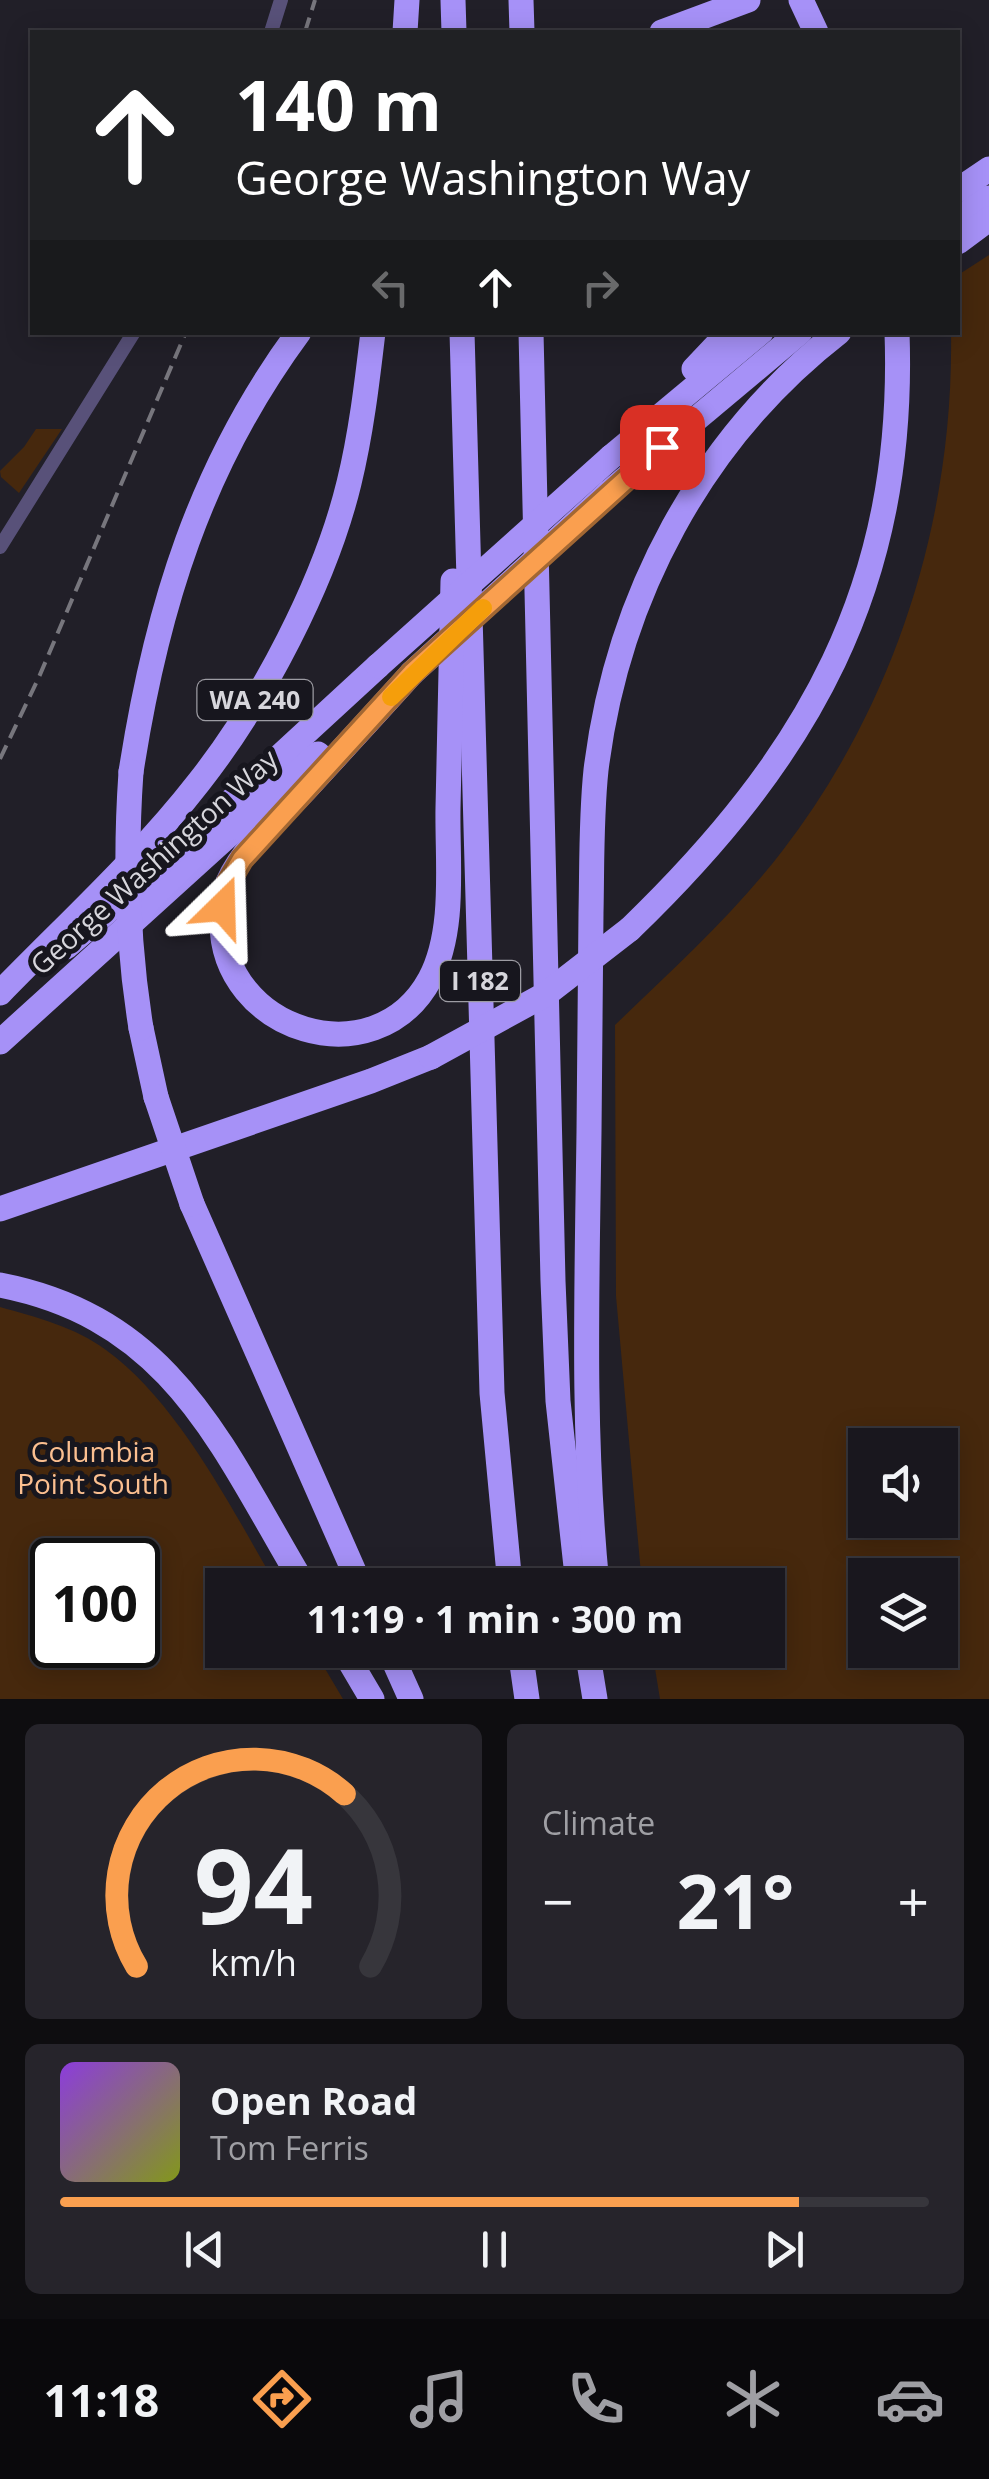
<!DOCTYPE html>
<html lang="en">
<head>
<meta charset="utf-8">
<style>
	:root { --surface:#19171e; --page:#26242b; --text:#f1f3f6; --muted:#9f9fa4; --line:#37363c; --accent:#fa9f4f }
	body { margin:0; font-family:"Open Sans",sans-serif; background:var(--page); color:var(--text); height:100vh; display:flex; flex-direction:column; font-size:38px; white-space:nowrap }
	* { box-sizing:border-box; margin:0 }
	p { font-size:32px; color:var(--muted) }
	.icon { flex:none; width:55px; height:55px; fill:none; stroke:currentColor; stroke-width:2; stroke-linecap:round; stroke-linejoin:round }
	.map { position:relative; height:1699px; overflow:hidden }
	.panel { display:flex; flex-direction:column; gap:25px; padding:25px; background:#0e0d10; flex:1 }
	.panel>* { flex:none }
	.guide { position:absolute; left:30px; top:30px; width:930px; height:305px; border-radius:0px; box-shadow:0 5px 25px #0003,0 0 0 2px var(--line); background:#202124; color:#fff; overflow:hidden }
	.buttons { position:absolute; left:848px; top:1428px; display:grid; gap:20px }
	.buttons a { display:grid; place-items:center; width:110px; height:110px; border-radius:0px; background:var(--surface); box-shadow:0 5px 25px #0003,0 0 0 2px var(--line); font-size:50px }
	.speed { position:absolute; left:30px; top:1538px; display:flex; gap:20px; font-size:50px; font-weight:700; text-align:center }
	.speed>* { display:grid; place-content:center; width:130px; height:130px; border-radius:50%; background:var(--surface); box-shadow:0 5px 25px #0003,0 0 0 2px var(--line); line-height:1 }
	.speed .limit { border:5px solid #111; border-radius:15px; background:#fff; color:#111 }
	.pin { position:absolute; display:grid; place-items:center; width:85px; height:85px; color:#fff; margin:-42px; border-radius:20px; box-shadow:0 5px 15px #0006 }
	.me { position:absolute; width:110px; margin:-55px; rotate:22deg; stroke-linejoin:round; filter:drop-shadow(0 0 8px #0008) }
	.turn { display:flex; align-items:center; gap:35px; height:210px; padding:0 40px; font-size:45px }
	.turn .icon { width:130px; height:130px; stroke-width:2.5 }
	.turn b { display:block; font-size:70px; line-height:85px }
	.lanes { display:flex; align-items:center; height:95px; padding:0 40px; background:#0003; justify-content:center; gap:50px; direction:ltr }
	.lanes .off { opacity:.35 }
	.big { font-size:75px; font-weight:700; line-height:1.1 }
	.panel .card { flex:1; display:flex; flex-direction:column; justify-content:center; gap:15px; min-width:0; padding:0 35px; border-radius:15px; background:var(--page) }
	.panel .dial { align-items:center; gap:0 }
	.dial svg { height:260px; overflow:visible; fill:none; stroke:var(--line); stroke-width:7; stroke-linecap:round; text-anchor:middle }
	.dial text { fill:var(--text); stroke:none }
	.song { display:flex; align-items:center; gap:30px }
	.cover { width:120px; height:120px; border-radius:15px; background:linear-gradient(135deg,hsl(270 70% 55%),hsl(70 70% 35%)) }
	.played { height:10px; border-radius:5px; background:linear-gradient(90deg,var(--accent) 85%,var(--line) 85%) }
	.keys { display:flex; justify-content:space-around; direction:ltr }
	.heat { display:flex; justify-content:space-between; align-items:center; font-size:55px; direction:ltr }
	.panel .tiles { flex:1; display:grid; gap:25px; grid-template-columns:1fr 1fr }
	.card:last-child { grid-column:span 2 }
	.trip { position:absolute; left:205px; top:1568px; width:580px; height:100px; border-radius:0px; background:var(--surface); box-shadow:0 5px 25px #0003,0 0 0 2px var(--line); font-weight:700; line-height:100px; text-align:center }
	.tabs { display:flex; height:160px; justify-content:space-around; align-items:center; background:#0a090c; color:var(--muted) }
	.tabs .icon { width:70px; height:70px }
	.tabs .selected { color:var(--accent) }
	.tabs b { font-size:45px; color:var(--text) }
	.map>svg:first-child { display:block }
</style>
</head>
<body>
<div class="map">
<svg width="989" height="1699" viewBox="0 0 989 1699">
	<rect width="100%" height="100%" fill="#211f28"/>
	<!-- green -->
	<g fill="#46280d" fill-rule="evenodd">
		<path d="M989,255V1699H660L652,1650H768V1585H642L616,1296L615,1025C673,969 734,914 783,850C896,703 954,517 951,333L958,332V275ZM865,1445H940V1520H865ZM865,1575H940V1650H865Z"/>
		<polygon points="36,429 62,429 19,493 1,477 0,471 24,447"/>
		<path d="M0,1307C36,1317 75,1327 106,1350C178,1402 232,1509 276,1585H222V1650H314L343,1699H0ZM138,1560V1645H52V1560Z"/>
	</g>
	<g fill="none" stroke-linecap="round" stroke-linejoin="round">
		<!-- street -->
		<g stroke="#585179" stroke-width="14">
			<polyline points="271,32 281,0"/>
			<polyline points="0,547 134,332"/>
		</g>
		<!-- highway -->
		<g stroke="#a691f7" stroke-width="25">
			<polyline points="453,0 454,32"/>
			<polyline points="521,0 522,32"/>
			<polyline points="801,0 816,32"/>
			<polyline points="405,32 407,0"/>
			<polyline points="662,32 748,0"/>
			<polyline points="958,190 989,169"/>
			<polyline points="958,219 989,198"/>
			<polyline points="958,242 989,219"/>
			<polyline points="462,332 492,1393 510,1585"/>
			<polyline points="531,332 553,1281 558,1401 578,1585"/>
			<polyline points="694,369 729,332"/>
			<polyline points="611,457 761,332"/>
			<polyline points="608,493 800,332"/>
			<path d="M412,673C377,712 341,751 305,790C279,817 243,848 228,882C223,894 222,908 222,920C220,1031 375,1080 430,979C456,930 447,862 448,808C449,733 451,657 453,581"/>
			<path d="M131,772C156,610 200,466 299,332"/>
			<path d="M630,929C808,757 906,587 897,332"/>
			<polyline points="66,947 177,851 378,666"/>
			<path d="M0,993C67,924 140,858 199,782C262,702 325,582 349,483C361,434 367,383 373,332"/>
			<polyline points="141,1028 156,1097"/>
			<polyline points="0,1042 318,754"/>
			<polyline points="192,1204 360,1585"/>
			<polyline points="0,1209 371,1081 431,1057"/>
			<path d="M0,1285C174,1319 222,1448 304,1585"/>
			<path d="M597,1585C582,1435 587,1283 589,1132C589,1059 590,986 591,913C592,865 591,817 596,770C617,598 701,439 839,332"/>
			<polyline points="343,1650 372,1699"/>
			<polyline points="389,1650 411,1699"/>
			<polyline points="520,1650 527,1699"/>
			<polyline points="587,1650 595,1699"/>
		</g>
		<!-- rail -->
		<g stroke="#77767d" stroke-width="4" stroke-dasharray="15 8" stroke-linecap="butt">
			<polyline points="305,32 315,0"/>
			<polyline points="0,759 39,677 186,332"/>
		</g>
		<!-- highway-bridge -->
		<g stroke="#a691f7" stroke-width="25">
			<polyline points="378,666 611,457"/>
			<polyline points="412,673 608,493"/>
			<path d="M131,772C125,858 127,942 141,1028"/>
			<polyline points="431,1057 546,994 630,929"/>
			<polyline points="156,1097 192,1204"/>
		</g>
	</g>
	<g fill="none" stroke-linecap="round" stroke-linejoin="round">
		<!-- route casing -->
		<g stroke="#a26733" stroke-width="25">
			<polyline id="route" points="222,907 228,883 242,859 412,673 662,447"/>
		</g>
		<!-- route -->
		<use href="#route" stroke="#fa9f4f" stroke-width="18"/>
		<!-- slow -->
		<polyline stroke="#f59e0b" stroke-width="18" points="391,697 483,608"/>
	</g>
	<g text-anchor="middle" stroke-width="10" stroke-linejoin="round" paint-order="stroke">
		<!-- shield labels -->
		<g fill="#17161e" stroke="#9d9ca3" stroke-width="2.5">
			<rect x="197.5" y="680" width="115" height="40" rx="8"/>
			<rect x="440" y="961" width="80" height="40" rx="8"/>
		</g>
		<g font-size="25" font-weight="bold" fill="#d7d6dc">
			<text x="255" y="709">WA 240</text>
			<text x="480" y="990">I 182</text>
		</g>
		<!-- street labels -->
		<g font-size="28" fill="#d7d6dc" stroke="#17161e">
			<text transform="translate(154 862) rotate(-42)" y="10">George Washington Way</text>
		</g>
		<!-- park labels -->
		<g font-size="28" fill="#fbbf90" stroke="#17161e">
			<text x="93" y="1462">Columbia<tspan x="93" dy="32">Point South</tspan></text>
		</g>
	</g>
</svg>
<div class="buttons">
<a><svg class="icon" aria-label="sound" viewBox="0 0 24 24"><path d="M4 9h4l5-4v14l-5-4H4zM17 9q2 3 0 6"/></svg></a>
<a><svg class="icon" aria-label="layers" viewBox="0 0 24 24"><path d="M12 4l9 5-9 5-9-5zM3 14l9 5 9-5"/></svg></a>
</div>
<div class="speed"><div class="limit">100</div></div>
<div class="pin" style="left:662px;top:447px;background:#d93025"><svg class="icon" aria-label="arrive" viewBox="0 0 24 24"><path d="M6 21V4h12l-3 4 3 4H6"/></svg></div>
<svg class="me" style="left:222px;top:907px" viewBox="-20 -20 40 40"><path d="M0-17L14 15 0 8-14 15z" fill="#fa9f4f" stroke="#fff" stroke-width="4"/></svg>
<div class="trip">11:19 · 1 min · 300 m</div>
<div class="guide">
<div class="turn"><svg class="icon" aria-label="ahead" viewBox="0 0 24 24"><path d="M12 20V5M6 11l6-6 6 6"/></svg><div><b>140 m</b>George Washington Way</div></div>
<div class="lanes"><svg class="icon off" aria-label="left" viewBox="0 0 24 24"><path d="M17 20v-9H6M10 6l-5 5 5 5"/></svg><svg class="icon" aria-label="ahead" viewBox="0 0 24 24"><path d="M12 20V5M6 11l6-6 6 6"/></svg><svg class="icon off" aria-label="right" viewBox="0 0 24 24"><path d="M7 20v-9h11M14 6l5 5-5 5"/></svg></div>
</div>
</div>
<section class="panel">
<div class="tiles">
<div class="card dial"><svg viewBox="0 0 100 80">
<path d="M14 69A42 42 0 1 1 86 69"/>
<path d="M14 69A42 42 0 0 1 78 16" stroke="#fa9f4f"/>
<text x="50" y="56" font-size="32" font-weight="700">94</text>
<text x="50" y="72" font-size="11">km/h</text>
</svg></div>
<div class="card"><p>Climate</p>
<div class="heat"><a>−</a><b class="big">21°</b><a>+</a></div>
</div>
<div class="card">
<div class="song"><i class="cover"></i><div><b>Open Road</b><p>Tom Ferris</p></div></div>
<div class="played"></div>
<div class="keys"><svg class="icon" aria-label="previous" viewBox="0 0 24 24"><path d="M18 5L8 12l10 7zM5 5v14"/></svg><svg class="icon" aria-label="pause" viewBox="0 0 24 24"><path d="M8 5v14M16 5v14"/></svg><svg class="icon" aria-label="next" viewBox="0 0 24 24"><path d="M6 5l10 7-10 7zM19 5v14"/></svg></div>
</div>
</div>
</section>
<nav class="tabs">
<b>11:18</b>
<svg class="icon selected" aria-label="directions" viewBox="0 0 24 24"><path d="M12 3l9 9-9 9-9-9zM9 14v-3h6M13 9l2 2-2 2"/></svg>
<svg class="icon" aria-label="music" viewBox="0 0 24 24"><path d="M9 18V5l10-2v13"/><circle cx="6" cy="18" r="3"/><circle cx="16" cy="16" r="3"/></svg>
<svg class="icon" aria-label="phone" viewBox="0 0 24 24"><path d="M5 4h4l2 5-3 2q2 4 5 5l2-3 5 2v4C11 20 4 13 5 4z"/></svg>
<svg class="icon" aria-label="climate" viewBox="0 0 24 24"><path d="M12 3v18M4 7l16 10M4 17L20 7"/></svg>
<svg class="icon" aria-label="car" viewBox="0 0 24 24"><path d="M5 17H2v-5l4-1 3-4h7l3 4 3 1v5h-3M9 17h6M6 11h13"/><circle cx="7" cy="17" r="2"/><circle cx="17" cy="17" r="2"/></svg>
</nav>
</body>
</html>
